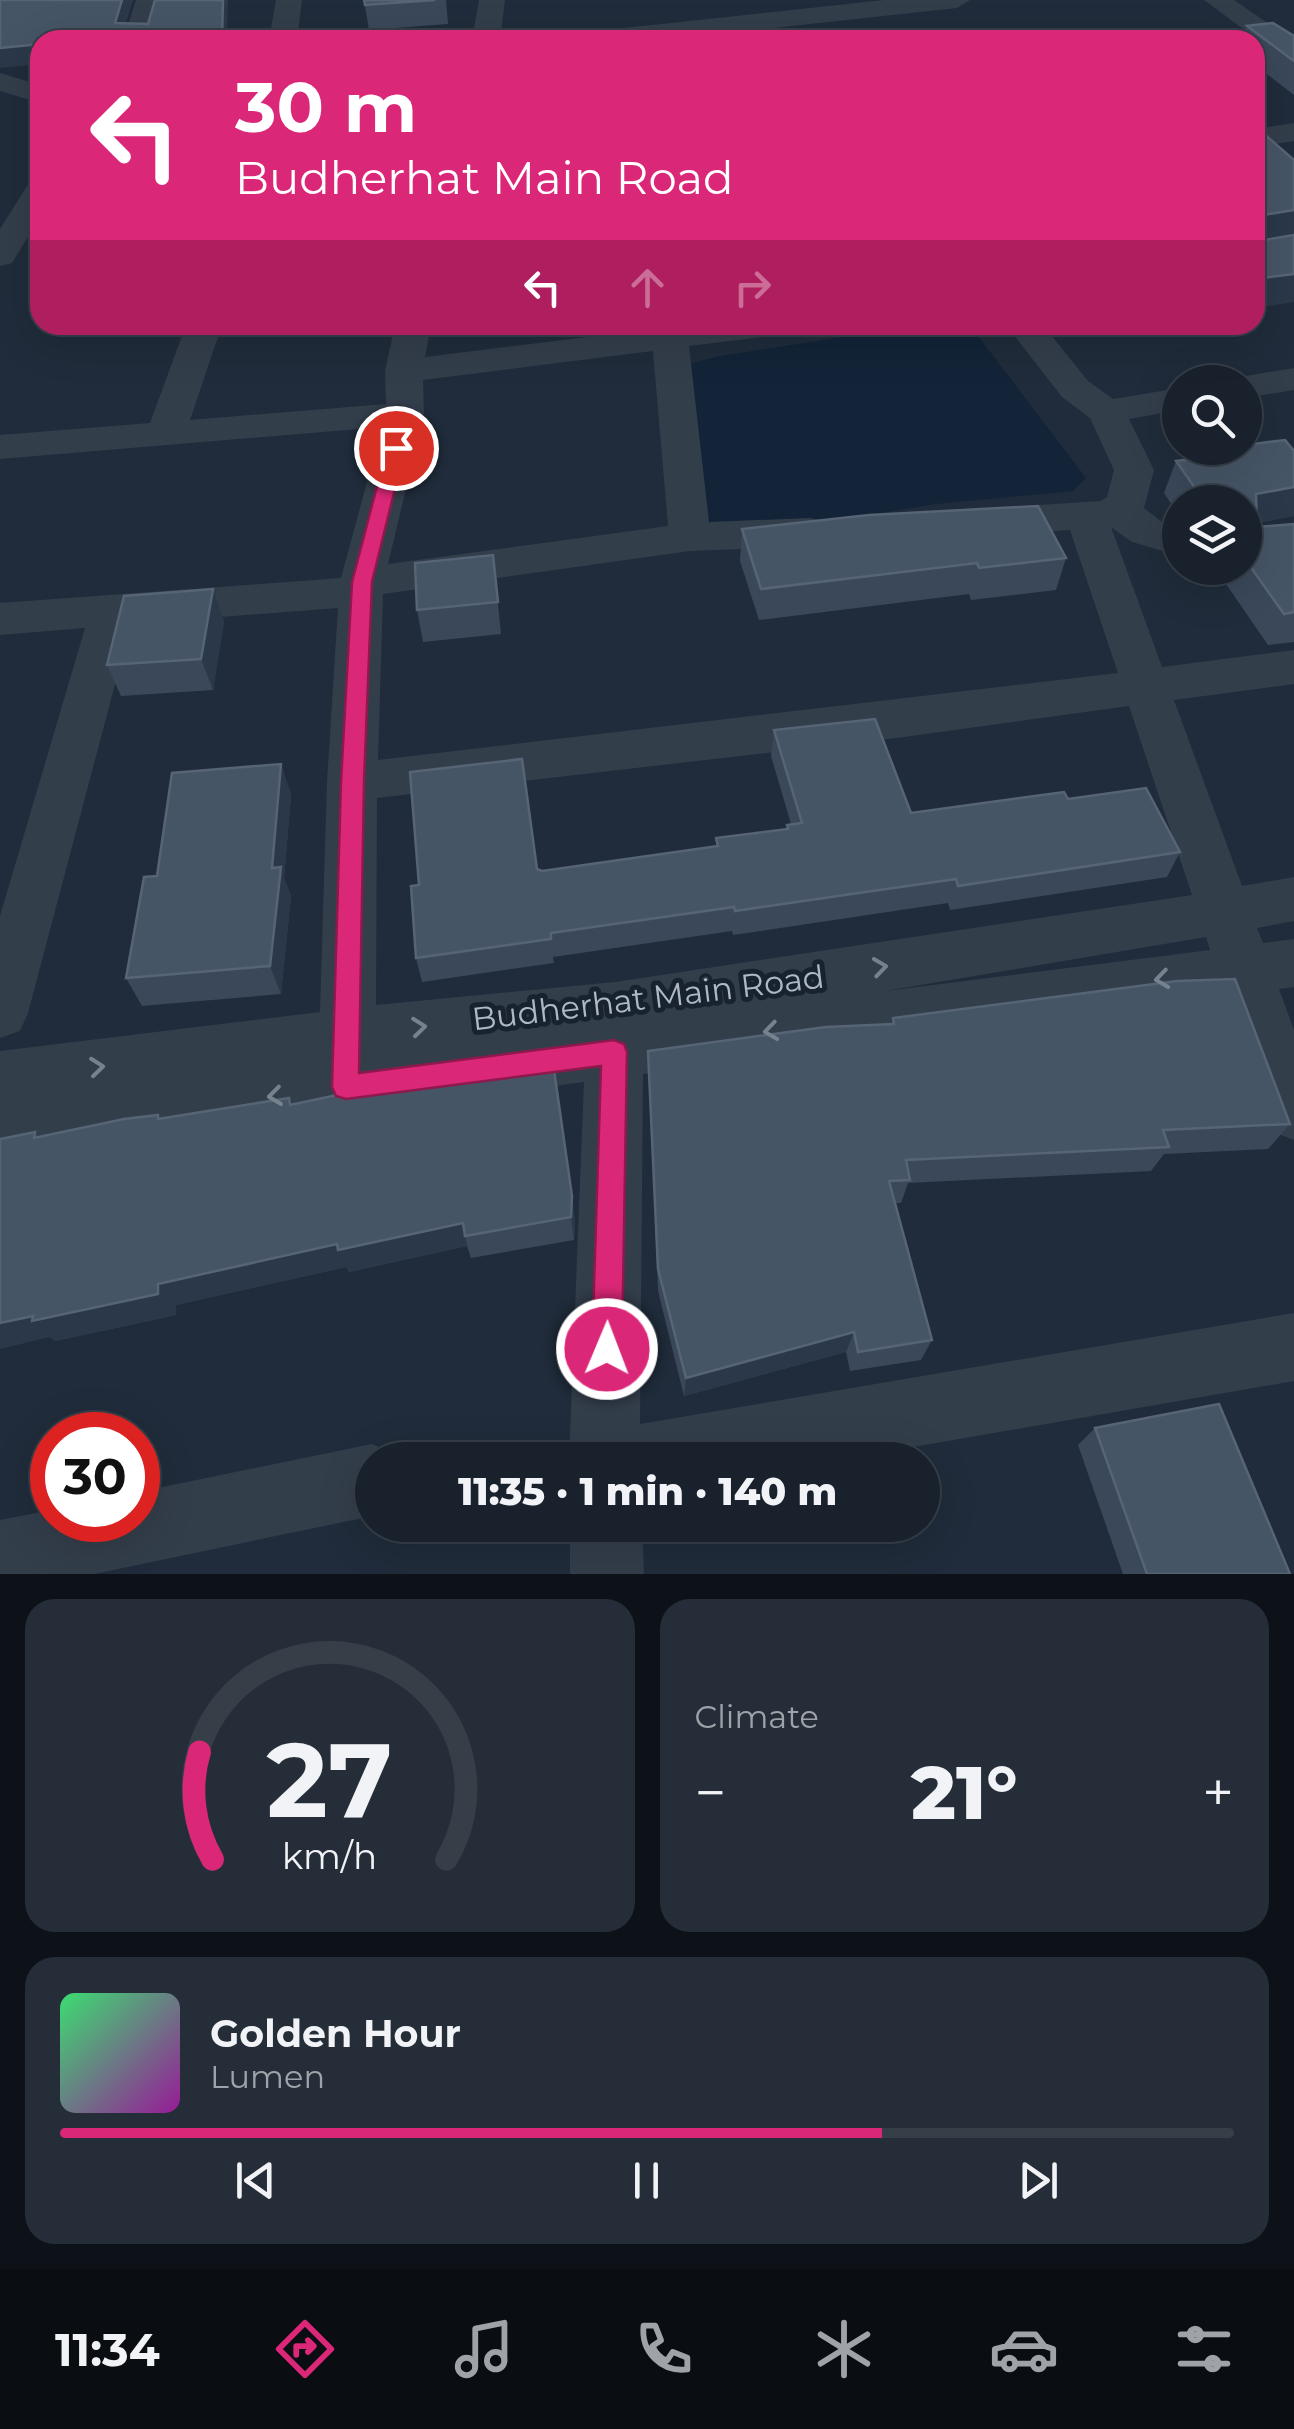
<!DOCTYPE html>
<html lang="en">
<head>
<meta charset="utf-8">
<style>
	:root { --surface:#18212c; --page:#252e38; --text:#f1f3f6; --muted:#9fa3a9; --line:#363e48; --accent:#db2777 }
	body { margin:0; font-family:Montserrat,sans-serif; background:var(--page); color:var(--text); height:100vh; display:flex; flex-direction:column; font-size:38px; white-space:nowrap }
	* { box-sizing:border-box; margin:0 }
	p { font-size:32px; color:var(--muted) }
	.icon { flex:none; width:55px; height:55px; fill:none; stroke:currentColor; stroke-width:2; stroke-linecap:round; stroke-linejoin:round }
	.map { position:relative; height:1574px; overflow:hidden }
	.drawer { display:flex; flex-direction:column; gap:25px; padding:25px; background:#0d1218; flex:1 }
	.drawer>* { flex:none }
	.top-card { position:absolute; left:30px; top:30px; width:1235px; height:305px; border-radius:30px; box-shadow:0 10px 40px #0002,0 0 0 2px var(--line); background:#db2777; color:#fff; overflow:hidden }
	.controls { position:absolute; left:1162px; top:365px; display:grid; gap:20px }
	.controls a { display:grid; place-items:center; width:100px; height:100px; border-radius:50%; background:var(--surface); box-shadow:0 10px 40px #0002,0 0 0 2px var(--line); font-size:50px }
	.speed { position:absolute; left:30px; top:1412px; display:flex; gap:20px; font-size:50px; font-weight:700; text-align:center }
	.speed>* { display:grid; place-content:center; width:130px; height:130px; border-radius:50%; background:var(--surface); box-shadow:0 10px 40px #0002,0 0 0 2px var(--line); line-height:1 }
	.speed .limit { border:15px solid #d22; background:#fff; color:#111 }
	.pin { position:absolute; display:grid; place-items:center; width:85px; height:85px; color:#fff; margin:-42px; border:5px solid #fff; border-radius:50%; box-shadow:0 2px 10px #0007 }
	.me { position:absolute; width:110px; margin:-55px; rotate:1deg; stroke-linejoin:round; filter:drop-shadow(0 0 8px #0008) }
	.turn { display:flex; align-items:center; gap:35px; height:210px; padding:0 40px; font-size:45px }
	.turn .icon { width:130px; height:130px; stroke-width:2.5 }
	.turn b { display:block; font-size:70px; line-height:85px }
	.lanes { display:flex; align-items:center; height:95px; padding:0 40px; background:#0003; justify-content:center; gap:50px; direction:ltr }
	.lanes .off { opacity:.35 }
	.big { font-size:75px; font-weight:800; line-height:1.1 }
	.drawer .tile { flex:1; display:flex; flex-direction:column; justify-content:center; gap:15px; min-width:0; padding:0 35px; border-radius:30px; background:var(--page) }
	.drawer .dial { align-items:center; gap:0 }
	.dial svg { height:260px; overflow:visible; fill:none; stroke:var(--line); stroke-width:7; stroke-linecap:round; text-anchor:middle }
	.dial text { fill:var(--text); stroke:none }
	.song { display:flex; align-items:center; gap:30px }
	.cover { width:120px; height:120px; border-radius:15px; background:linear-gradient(135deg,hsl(140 70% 55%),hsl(300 70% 35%)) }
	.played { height:10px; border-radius:5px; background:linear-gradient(90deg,var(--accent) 70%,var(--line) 70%) }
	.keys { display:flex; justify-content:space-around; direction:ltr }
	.heat { display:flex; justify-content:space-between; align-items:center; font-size:55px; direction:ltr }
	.drawer .tiles { flex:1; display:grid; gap:25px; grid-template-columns:1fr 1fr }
	.tile:last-child { grid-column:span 2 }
	.trip { position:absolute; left:355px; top:1442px; width:585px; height:100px; border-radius:50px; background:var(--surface); box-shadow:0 10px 40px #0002,0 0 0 2px var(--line); font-weight:800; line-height:100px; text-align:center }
	.tab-bar { display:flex; height:160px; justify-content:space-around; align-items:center; background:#0a0d12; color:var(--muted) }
	.tab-bar .icon { width:70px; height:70px }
	.tab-bar .on { color:var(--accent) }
	.tab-bar b { font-size:45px; color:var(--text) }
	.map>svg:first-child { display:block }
</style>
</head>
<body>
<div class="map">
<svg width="1294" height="1574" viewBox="0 0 1294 1574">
	<rect width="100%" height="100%" fill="#202c3b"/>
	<!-- water -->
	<polygon fill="#132438" points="920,325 972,328 1086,478 1073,491 936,504 756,534 699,520 681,366 720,356"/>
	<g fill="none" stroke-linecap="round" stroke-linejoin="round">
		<!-- minor -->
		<g fill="#333e4b" fill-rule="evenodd">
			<polygon points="136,0 162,0 151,40 123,40"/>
			<polygon points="276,0 302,0 297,40 269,40"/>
			<polygon points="479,0 505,0 500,40 472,40"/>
			<polygon points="884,0 970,0 957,8 662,40 573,40 587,32"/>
			<polygon points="1204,0 1234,0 1294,41 1294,61 1284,59"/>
			<polygon points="0,73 40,85 40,103 0,91"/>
			<polygon points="1294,123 1294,141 1255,147 1255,129"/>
			<polygon points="40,184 40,217 12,263 0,266 0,229 27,186"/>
			<path d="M186,325H222L190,420L386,404L385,371L395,325H431L425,357L684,325H788L783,333L770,336L689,346L709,522L810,518L825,522L831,532L825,542L810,546L690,551L383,594L378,760L1118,673L1070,530L980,537L965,533L959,523L965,513L980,509L1101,501L1107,497L1114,470L1090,418L1062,397L1006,325H1043L1088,381L1113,399L1180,388V410L1129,419L1154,470L1144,508L1162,522L1180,528V556L1132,542L1111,527L1162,667L1294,650V684L1174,700L1242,886L1294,877V921L1257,928L1263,943L1294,939V987L1279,989L1294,1030V1140L1273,1132L1225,996L643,1074L640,1424L1294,1313V1381L838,1460H569L584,1082L0,1159V1051L320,1012L327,782L338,608L131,624L28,1013L20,1031L0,1038V916L85,628L0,635V603L341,578L382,427L0,459V435L150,423ZM653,351L668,526L388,564L424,414L423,380ZM1129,706L1192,895L615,982L376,1005L377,798L904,737ZM1206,937L1210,950L885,991Z"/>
			<polygon points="1294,368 1294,390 1245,398 1245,382 1229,382 1245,376"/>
			<polygon points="372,1444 397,1455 399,1460 372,1460 372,1516 94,1574 0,1574 0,1520 52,1510 52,1520 138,1520 138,1492"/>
			<polygon points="570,1525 642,1525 644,1574 570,1574"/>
		</g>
	</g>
	<!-- wall -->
	<g fill="#3a485a">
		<polygon points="364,0 446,0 448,24 369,30"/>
		<polygon points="1247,26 1294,36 1294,95 1255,65 1255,40 1242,40"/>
		<polygon points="1211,450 1294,451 1294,516 1257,523 1257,527 1294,524 1294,642 1268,645 1215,568 1245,568 1245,502 1180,502 1180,517 1164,493 1176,461 1208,457"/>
		<polygon points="742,529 1066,558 1056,590 971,600 969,594 759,620 740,561"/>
		<polygon points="493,555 501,634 423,642 417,610"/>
		<polygon points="224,621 213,690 121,696 107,665"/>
		<polygon points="774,730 911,813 1068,799 1180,852 1167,877 950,910 948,903 733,935 732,931 553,957 554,963 422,982 416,958 537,869 542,871 716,847 716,838 786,829 787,825 791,824 771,756"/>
		<polygon points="281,764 291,795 284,878 291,896 281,994 142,1006 126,978"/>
		<polygon points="893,1018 1290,1124 1268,1149 1164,1154 1151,1171 908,1183 901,1203 896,1203 932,1340 921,1360 850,1371 846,1352 684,1396 658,1291 648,1051 891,1024"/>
		<polygon points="289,1098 292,1104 575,1219 574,1240 471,1258 467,1246 349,1272 346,1267 176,1305 176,1315 55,1341 50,1337 35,1132 39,1137"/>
		<polygon points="1095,1428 1290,1574 1123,1574 1078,1445"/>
	</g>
	<!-- shaded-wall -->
	<g fill="#2a3849">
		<polygon points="122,0 133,0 122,36 136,34 137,40 79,40 115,23"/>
		<polygon points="223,0 228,0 227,40 222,40"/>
		<polygon points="40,44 40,64 0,68 0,48"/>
		<polygon points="1294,210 1294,238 1255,244 1263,215"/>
		<polygon points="1294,274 1294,302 1255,308 1255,279"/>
		<polygon points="1294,487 1294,516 1245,525 1256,494"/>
		<polygon points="213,589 224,621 213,690 201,659"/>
		<polygon points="281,764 291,795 284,878 291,896 281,994 270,966 272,868"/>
		<polygon points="572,1196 575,1219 574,1240 571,1217"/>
		<polygon points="463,1223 467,1246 349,1272 346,1267 176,1305 176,1315 55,1341 50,1337 0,1349 0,1323 158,1284 337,1244"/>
		<polygon points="854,1332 846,1352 684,1396 686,1378"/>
	</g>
	<!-- building -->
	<g fill="#465566" stroke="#566475" stroke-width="2.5">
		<polygon points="0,0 122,0 115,23 148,24 155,0 223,0 222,40 135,40 136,34 79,40 40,40 40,44 0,48"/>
		<polygon points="364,0 435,0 365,5"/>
		<polygon points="1273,23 1294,36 1294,61 1247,26"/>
		<polygon points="1255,126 1294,160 1294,210 1263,215 1264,240 1294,235 1294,274 1255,279"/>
		<polygon points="1285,440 1294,451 1294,487 1256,494 1257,527 1294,524 1294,612 1284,614 1245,559 1245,502 1205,502 1176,461 1215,456 1211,450 1245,448 1245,445"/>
		<polygon points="1038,506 1066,558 979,568 977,563 761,589 742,529 869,515"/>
		<polygon points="493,555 498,602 417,610 415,563"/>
		<polygon points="213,589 201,659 107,665 124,596"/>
		<polygon points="875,719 911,813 1064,792 1068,799 1146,788 1180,852 958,886 956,879 735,911 734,907 551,933 551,939 416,958 411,886 419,885 410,772 522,759 537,869 542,871 718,846 716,838 788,829 787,825 802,823 774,730"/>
		<polygon points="281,764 272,868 281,867 270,966 126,978 144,877 157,876 172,773"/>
		<polygon points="1235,979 1290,1124 1163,1130 1169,1147 906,1160 910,1180 889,1181 932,1340 858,1352 854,1332 686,1378 658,1269 648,1051 826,1027 894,1024 893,1018 1177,981"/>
		<polygon points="553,1063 572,1196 571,1217 465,1236 463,1223 338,1250 337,1244 158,1284 158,1294 32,1321 33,1316 0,1323 0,1139 35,1132 34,1138 124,1119 158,1115 158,1119 289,1098 290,1105 384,1085"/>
		<polygon points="1219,1404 1290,1574 1147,1574 1095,1428"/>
	</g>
	<!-- one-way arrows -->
	<defs><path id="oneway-chevron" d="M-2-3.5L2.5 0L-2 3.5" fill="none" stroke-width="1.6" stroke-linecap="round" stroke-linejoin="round" transform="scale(2.5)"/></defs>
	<g stroke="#77828f">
		<use href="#oneway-chevron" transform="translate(880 967) rotate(-8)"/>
		<use href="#oneway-chevron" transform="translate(1162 979) rotate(172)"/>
		<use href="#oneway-chevron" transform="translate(419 1027) rotate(-6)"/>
		<use href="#oneway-chevron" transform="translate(771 1031) rotate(172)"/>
		<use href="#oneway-chevron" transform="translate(97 1067) rotate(-6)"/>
		<use href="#oneway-chevron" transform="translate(275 1096) rotate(173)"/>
	</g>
	<!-- route -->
	<polygon fill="#db2777" stroke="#8e194d" stroke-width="2.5" points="396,442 405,448 372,582 364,782 359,1073 614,1040 624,1044 627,1052 622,1349 618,1360 607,1364 596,1360 592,1349 601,1066 346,1099 336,1096 332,1087 341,782 352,582 387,448"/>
	<g text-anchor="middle" stroke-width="10" stroke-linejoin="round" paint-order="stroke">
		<!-- street labels -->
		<g font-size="32" fill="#aeb9c7" stroke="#19232f">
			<text transform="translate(648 998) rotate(-7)" y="11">Budherhat Main Road</text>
		</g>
	</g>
</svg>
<div class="controls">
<a><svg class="icon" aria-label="search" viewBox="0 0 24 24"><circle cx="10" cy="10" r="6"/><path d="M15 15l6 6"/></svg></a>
<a><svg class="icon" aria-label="layers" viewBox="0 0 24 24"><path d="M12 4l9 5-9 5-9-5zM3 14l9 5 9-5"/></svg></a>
</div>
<div class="speed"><div class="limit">30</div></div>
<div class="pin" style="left:396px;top:448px;background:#d93025"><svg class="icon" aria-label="arrive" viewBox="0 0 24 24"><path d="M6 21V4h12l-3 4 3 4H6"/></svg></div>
<svg class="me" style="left:607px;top:1349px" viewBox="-20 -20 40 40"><circle r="17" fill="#db2777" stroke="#fff" stroke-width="3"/><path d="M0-11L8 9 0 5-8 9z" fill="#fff"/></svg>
<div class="trip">11:35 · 1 min · 140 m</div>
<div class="top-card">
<div class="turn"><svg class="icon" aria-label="left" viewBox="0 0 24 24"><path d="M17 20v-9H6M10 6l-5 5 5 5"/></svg><div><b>30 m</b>Budherhat Main Road</div></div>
<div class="lanes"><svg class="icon" aria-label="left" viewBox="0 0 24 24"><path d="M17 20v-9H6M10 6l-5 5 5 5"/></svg><svg class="icon off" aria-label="ahead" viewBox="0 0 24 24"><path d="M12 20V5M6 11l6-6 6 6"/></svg><svg class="icon off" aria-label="right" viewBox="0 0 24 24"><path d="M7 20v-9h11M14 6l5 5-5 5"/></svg></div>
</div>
</div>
<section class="drawer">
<div class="tiles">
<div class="tile dial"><svg viewBox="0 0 100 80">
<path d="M14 69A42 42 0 1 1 86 69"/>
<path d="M14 69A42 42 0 0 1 10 36" stroke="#db2777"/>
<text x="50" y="56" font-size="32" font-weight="700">27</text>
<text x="50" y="72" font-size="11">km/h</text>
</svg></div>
<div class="tile"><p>Climate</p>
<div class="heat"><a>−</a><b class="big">21°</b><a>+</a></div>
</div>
<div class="tile">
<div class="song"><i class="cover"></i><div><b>Golden Hour</b><p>Lumen</p></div></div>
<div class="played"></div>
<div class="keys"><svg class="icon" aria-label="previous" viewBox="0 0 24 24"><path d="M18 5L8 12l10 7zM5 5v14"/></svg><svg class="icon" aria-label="pause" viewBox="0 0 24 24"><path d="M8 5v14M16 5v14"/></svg><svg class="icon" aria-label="next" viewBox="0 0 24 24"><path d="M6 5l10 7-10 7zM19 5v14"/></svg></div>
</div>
</div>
</section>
<nav class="tab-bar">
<b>11:34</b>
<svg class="icon on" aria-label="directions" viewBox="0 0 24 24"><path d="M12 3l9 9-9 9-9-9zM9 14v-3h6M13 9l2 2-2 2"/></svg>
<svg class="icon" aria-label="music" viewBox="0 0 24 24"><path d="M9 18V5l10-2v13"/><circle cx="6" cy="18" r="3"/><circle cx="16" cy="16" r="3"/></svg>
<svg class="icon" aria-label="phone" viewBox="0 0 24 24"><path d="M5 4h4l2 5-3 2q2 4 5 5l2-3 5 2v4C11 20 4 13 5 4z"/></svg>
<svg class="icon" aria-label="climate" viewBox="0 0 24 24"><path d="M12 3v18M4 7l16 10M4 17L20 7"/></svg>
<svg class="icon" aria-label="car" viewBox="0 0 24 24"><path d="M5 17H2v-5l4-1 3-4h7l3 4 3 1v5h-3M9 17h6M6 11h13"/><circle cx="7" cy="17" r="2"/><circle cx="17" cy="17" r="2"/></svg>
<svg class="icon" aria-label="filters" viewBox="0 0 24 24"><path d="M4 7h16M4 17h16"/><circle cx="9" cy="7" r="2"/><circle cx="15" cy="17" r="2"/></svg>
</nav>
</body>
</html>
